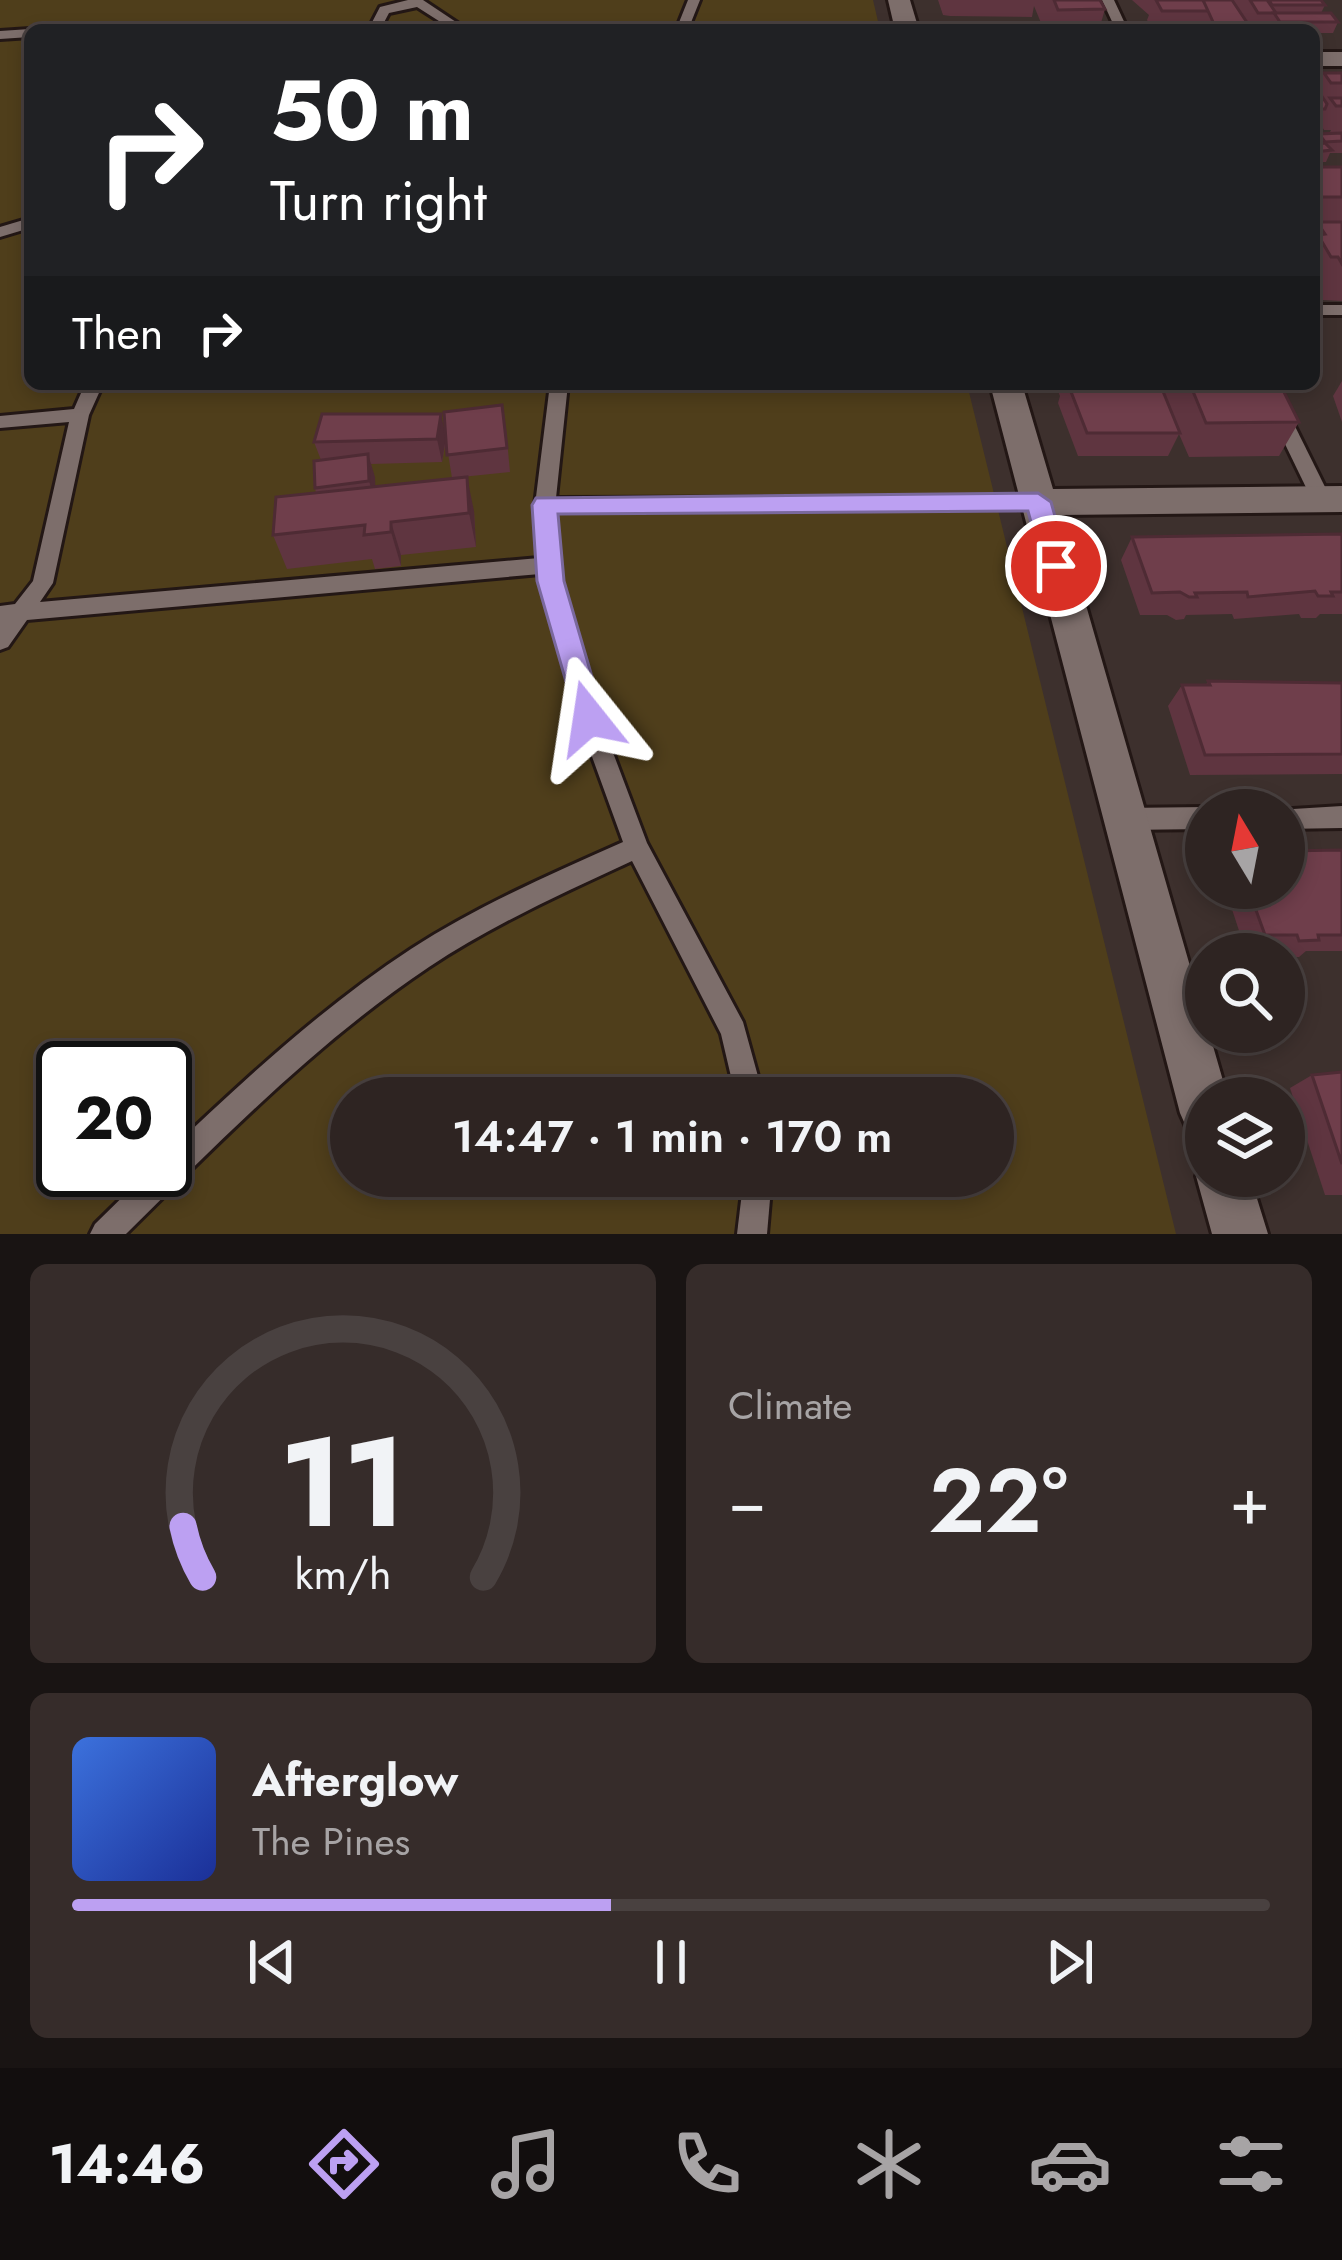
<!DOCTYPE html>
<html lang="en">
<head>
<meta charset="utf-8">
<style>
	:root { --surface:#2e2422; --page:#362c2a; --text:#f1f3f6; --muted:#a7a4a5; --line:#494140; --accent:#bca0f2 }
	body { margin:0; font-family:Jost,sans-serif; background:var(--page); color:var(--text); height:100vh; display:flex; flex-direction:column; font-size:45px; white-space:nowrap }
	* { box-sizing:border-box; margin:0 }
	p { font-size:39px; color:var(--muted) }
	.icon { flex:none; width:66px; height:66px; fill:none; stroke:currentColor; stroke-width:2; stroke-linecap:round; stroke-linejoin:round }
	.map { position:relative; height:1234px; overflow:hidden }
	.panel { display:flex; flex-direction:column; gap:30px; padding:30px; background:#191413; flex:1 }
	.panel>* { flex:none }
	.guide { position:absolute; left:24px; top:24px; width:1296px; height:366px; border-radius:18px; box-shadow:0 6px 18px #0003,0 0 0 3px var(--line); background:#202124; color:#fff; overflow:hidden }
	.needle { width:78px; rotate:350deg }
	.fabs { position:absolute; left:1185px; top:789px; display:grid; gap:24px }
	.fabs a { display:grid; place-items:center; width:120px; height:120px; border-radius:50%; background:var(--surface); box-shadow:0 6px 18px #0003,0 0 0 3px var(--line); font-size:60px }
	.speed { position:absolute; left:36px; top:1041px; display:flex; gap:24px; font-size:60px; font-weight:700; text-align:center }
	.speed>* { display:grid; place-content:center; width:156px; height:156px; border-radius:50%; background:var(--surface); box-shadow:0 6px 18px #0003,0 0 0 3px var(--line); line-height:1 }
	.speed .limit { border:6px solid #111; border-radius:18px; background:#fff; color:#111 }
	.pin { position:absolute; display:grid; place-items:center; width:102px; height:102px; color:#fff; margin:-51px; border:6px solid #fff; border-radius:50%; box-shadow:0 3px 12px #0007 }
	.me { position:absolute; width:132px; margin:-66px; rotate:345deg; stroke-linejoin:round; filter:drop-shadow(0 0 9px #0008) }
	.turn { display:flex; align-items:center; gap:42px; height:252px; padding:0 48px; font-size:54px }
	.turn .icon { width:156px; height:156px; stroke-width:2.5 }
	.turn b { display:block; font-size:84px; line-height:102px }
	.then { display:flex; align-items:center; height:114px; padding:0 48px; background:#0003; gap:24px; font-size:45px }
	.big { font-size:90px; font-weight:600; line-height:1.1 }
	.panel .widget { flex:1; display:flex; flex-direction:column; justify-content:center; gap:18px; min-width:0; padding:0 42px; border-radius:18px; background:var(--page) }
	.panel .dial { align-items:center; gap:0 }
	.dial svg { height:312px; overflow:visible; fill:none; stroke:var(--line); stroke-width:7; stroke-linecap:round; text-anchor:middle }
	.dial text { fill:var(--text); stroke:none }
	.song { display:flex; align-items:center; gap:36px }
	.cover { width:144px; height:144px; border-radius:18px; background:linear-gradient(135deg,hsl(220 70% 55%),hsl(230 70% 35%)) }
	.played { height:12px; border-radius:6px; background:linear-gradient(90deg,var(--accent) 45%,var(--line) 45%) }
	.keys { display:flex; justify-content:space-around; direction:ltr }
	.heat { display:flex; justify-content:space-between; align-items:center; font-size:66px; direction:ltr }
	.panel .tiles { flex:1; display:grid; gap:30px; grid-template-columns:1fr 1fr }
	.widget:last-child { grid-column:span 2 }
	.trip { position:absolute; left:330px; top:1077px; width:684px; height:120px; border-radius:60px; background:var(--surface); box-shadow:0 6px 18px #0003,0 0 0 3px var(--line); font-weight:600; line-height:120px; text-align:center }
	.dock { display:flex; height:192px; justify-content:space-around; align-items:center; background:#120e0e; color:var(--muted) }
	.dock .icon { width:84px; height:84px }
	.dock .active { color:var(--accent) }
	.dock b { font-size:54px; color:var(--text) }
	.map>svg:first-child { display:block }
</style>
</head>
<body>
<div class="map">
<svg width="1342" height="1234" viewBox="0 0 1342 1234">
	<rect width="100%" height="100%" fill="#3d302d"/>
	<!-- green -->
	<path fill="#4f3e1b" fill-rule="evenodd" d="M0,0H873L880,30H30V384H967L1176,1234H0ZM63,1068H165V1170H63ZM351,1098H993V1176H351Z"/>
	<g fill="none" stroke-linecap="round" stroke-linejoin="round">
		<!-- lane casing -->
		<g stroke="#231715" stroke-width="6">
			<g id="lane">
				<polygon points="408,0 423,0 468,30 453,30 417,7 389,13 380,30 368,30 380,7"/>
				<polygon points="688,0 700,0 688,30 676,30"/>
				<polygon points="1102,0 1114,0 1128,30 1116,30"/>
				<polygon points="30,29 33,30 30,30 30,37 0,39 0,31"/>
				<polygon points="30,218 30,228 0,237 0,227"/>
				<rect x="1314" y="305" width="28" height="10"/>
				<path d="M85,384H103L89,415L53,583L40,602L539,558L535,505L550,384H568L556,498L1045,497L1048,502L1038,509L555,512L561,581L600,718L647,843L743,1022L764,1098H736L721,1034L632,861C563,893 492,925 429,967C317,1042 221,1140 126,1234H90L95,1224L150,1170H165V1155C242,1082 321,1008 411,949C477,906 551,874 623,842L578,718L540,574L27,620L8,647L0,650V606L15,604L33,581L69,422L0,428V416L74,409Z"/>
				<polygon points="1256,384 1274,384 1331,499 1328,504 1314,504"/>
				<polygon points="1342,806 1342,828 1284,829 1284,810 1277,810"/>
				<polygon points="1206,807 1213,810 1206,810 1206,829 1124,830 1116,827 1112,819 1116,811 1124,808"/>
				<polygon points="744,1176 772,1176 767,1234 737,1234"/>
			</g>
		</g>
		<!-- street casing -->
		<g stroke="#231715" stroke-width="6">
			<g id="street">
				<polygon points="888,0 910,0 919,30 895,30"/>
				<rect x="1314" y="52" width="28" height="14"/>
				<polygon points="990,384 1022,384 1053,489 1342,486 1342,512 1060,515 1228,1098 1206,1098 1206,1139 1188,1131 1180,1113"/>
				<polygon points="1206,1156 1206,1176 1250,1176 1268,1234 1212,1234 1196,1176"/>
			</g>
		</g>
		<!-- lane -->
		<use href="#lane" fill="#7d6e6b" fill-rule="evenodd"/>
		<!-- street -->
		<use href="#street" fill="#7d6e6b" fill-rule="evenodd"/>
	</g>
	<!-- wall -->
	<g fill="#5f3540">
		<polygon points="938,0 1100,0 1105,9 1099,30 1044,30 1034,6 1032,17 950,16 943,15"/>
		<polygon points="1132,0 1321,0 1325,5 1321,13 1338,22 1333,33 1314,33 1314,30 1272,30 1270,27 1269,30 1207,30 1204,26 1203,30 1153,30 1147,20 1149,15"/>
		<polygon points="1324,73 1342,73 1342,153 1330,153 1326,162 1323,162 1321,167 1342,167 1342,301 1323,300 1319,292 1314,292 1314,145 1319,134 1329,134 1331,130 1324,130 1319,121 1314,121 1314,85 1318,75"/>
		<polygon points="1342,381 1342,422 1333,396"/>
		<polygon points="1059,384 1160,384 1162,387 1163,384 1190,384 1299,422 1279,456 1189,457 1179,434 1168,456 1078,456 1058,403 1060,396 1057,389"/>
		<polygon points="506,429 510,472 452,478 446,441 442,462 371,464 375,487 474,511 476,547 401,555 401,566 375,569 372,559 287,569 273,535 316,493 315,488 321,460 314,442"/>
		<polygon points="1342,534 1342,614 1320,614 1316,618 1301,618 1299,614 1234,619 1232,614 1186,615 1184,619 1176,620 1167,615 1140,615 1121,560 1132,537"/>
		<polygon points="1208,681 1342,683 1342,774 1190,775 1168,706 1182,685 1206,685"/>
		<polygon points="1342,850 1342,951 1306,951 1299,957 1284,957 1284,954 1279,954 1278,951 1246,952 1225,888 1284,888"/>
		<polygon points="1342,1072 1342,1195 1325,1195 1290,1088 1312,1075"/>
	</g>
	<!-- shaded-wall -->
	<g fill="#4e2b34">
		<polygon points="441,414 446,437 442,462 437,439"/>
		<polygon points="368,454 375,477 376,504 369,481"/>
		<polygon points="467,477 474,511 476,547 469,513"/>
		<polygon points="391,522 401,555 401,566 391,532"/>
	</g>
	<!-- building -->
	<g fill="#6f3e4b" stroke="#4e2b34" stroke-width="3">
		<polygon points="1054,0 1100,0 1105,9 1058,10"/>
		<polygon points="1156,0 1203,0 1210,11 1162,11"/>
		<polygon points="1203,0 1232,0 1248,24 1214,24"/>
		<polygon points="1250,0 1267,0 1276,13 1258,13"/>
		<polygon points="1269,0 1321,0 1325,5 1272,5"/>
		<polygon points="1274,13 1331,13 1338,22 1280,22"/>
		<polygon points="1324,73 1342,73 1342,83 1331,83"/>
		<polygon points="1314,95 1321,95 1327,104 1325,109 1314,109"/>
		<polygon points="1330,98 1342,98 1342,106 1336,106"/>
		<polygon points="1342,133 1342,141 1325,142 1319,134"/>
		<polygon points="1325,143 1332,150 1314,152 1314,145"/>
		<rect x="1314" y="167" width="28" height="30"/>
		<polygon points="1317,222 1342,222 1342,264 1338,257 1331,257 1318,235 1325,234"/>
		<polygon points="1068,384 1160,384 1180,433 1087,433"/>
		<polygon points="1190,384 1280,384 1299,422 1206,423"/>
		<polygon points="502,405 507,448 447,455 444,412"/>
		<polygon points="322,414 441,414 437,439 314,442"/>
		<polygon points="368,454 369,481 315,488 314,461"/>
		<polygon points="467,477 469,513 391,522 391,532 364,535 365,525 273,535 276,497"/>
		<polygon points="1342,534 1342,592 1331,592 1333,596 1318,596 1315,591 1248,597 1247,592 1195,593 1197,597 1189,597 1180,592 1152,593 1132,537"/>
		<polygon points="1208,681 1342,683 1342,754 1205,755 1182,685 1210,685"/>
		<polygon points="1342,850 1342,935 1318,935 1319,940 1299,941 1297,935 1265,935 1248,888 1284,888 1284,851"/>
		<polygon points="1342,1072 1342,1164 1312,1075"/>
	</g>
	<!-- route -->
	<polygon fill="#bca0f2" stroke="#7a689d" stroke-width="3" points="1038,493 1051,502 1069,566 1056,576 1043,566 1028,511 558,514 564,581 604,718 600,727 589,731 579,727 537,581 532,505 536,498"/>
</svg>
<div class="fabs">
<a><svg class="needle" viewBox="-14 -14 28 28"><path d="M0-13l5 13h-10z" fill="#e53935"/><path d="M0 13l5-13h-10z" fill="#a7a4a5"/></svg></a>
<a><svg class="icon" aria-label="search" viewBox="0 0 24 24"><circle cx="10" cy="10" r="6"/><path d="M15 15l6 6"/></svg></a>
<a><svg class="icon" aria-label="layers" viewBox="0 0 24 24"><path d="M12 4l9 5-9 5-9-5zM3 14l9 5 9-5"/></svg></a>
</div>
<div class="speed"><div class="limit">20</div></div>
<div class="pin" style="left:1056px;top:566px;background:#d93025"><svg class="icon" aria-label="arrive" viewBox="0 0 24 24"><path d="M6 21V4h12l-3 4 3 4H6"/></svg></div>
<svg class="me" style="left:589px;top:718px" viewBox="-20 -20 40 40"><path d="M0-17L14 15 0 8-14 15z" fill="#bca0f2" stroke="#fff" stroke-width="4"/></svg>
<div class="trip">14:47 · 1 min · 170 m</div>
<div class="guide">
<div class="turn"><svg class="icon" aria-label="right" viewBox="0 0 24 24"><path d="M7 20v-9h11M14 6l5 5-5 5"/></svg><div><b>50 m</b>Turn right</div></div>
<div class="then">Then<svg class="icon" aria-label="right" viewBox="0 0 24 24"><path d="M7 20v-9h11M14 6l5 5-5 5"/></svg></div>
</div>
</div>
<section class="panel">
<div class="tiles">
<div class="widget dial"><svg viewBox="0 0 100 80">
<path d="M14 69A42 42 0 1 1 86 69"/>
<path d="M14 69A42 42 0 0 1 9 56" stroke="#bca0f2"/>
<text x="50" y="56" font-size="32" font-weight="700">11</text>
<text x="50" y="72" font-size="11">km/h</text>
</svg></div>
<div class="widget"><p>Climate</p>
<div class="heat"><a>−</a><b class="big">22°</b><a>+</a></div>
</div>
<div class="widget">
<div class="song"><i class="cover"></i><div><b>Afterglow</b><p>The Pines</p></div></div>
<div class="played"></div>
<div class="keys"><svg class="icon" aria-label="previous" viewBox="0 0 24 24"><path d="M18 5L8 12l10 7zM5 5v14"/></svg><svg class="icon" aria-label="pause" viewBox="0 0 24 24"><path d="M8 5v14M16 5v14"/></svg><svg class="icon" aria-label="next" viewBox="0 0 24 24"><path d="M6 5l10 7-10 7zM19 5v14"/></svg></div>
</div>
</div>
</section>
<nav class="dock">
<b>14:46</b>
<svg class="icon active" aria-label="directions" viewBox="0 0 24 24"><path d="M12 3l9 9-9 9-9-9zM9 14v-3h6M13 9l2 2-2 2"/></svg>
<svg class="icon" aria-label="music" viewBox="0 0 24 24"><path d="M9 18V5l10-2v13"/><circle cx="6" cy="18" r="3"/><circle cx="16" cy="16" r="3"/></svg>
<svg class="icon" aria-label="phone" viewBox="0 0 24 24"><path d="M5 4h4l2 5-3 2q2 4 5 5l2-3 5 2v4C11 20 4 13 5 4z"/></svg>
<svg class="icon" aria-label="climate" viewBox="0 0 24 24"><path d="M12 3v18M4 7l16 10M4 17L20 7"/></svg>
<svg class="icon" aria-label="car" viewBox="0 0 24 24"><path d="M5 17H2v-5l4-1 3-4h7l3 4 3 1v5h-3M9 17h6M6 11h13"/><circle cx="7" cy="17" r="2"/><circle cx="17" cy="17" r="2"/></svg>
<svg class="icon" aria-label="filters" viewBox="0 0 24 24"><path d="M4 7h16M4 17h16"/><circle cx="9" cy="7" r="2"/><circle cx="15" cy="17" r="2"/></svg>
</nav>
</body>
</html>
